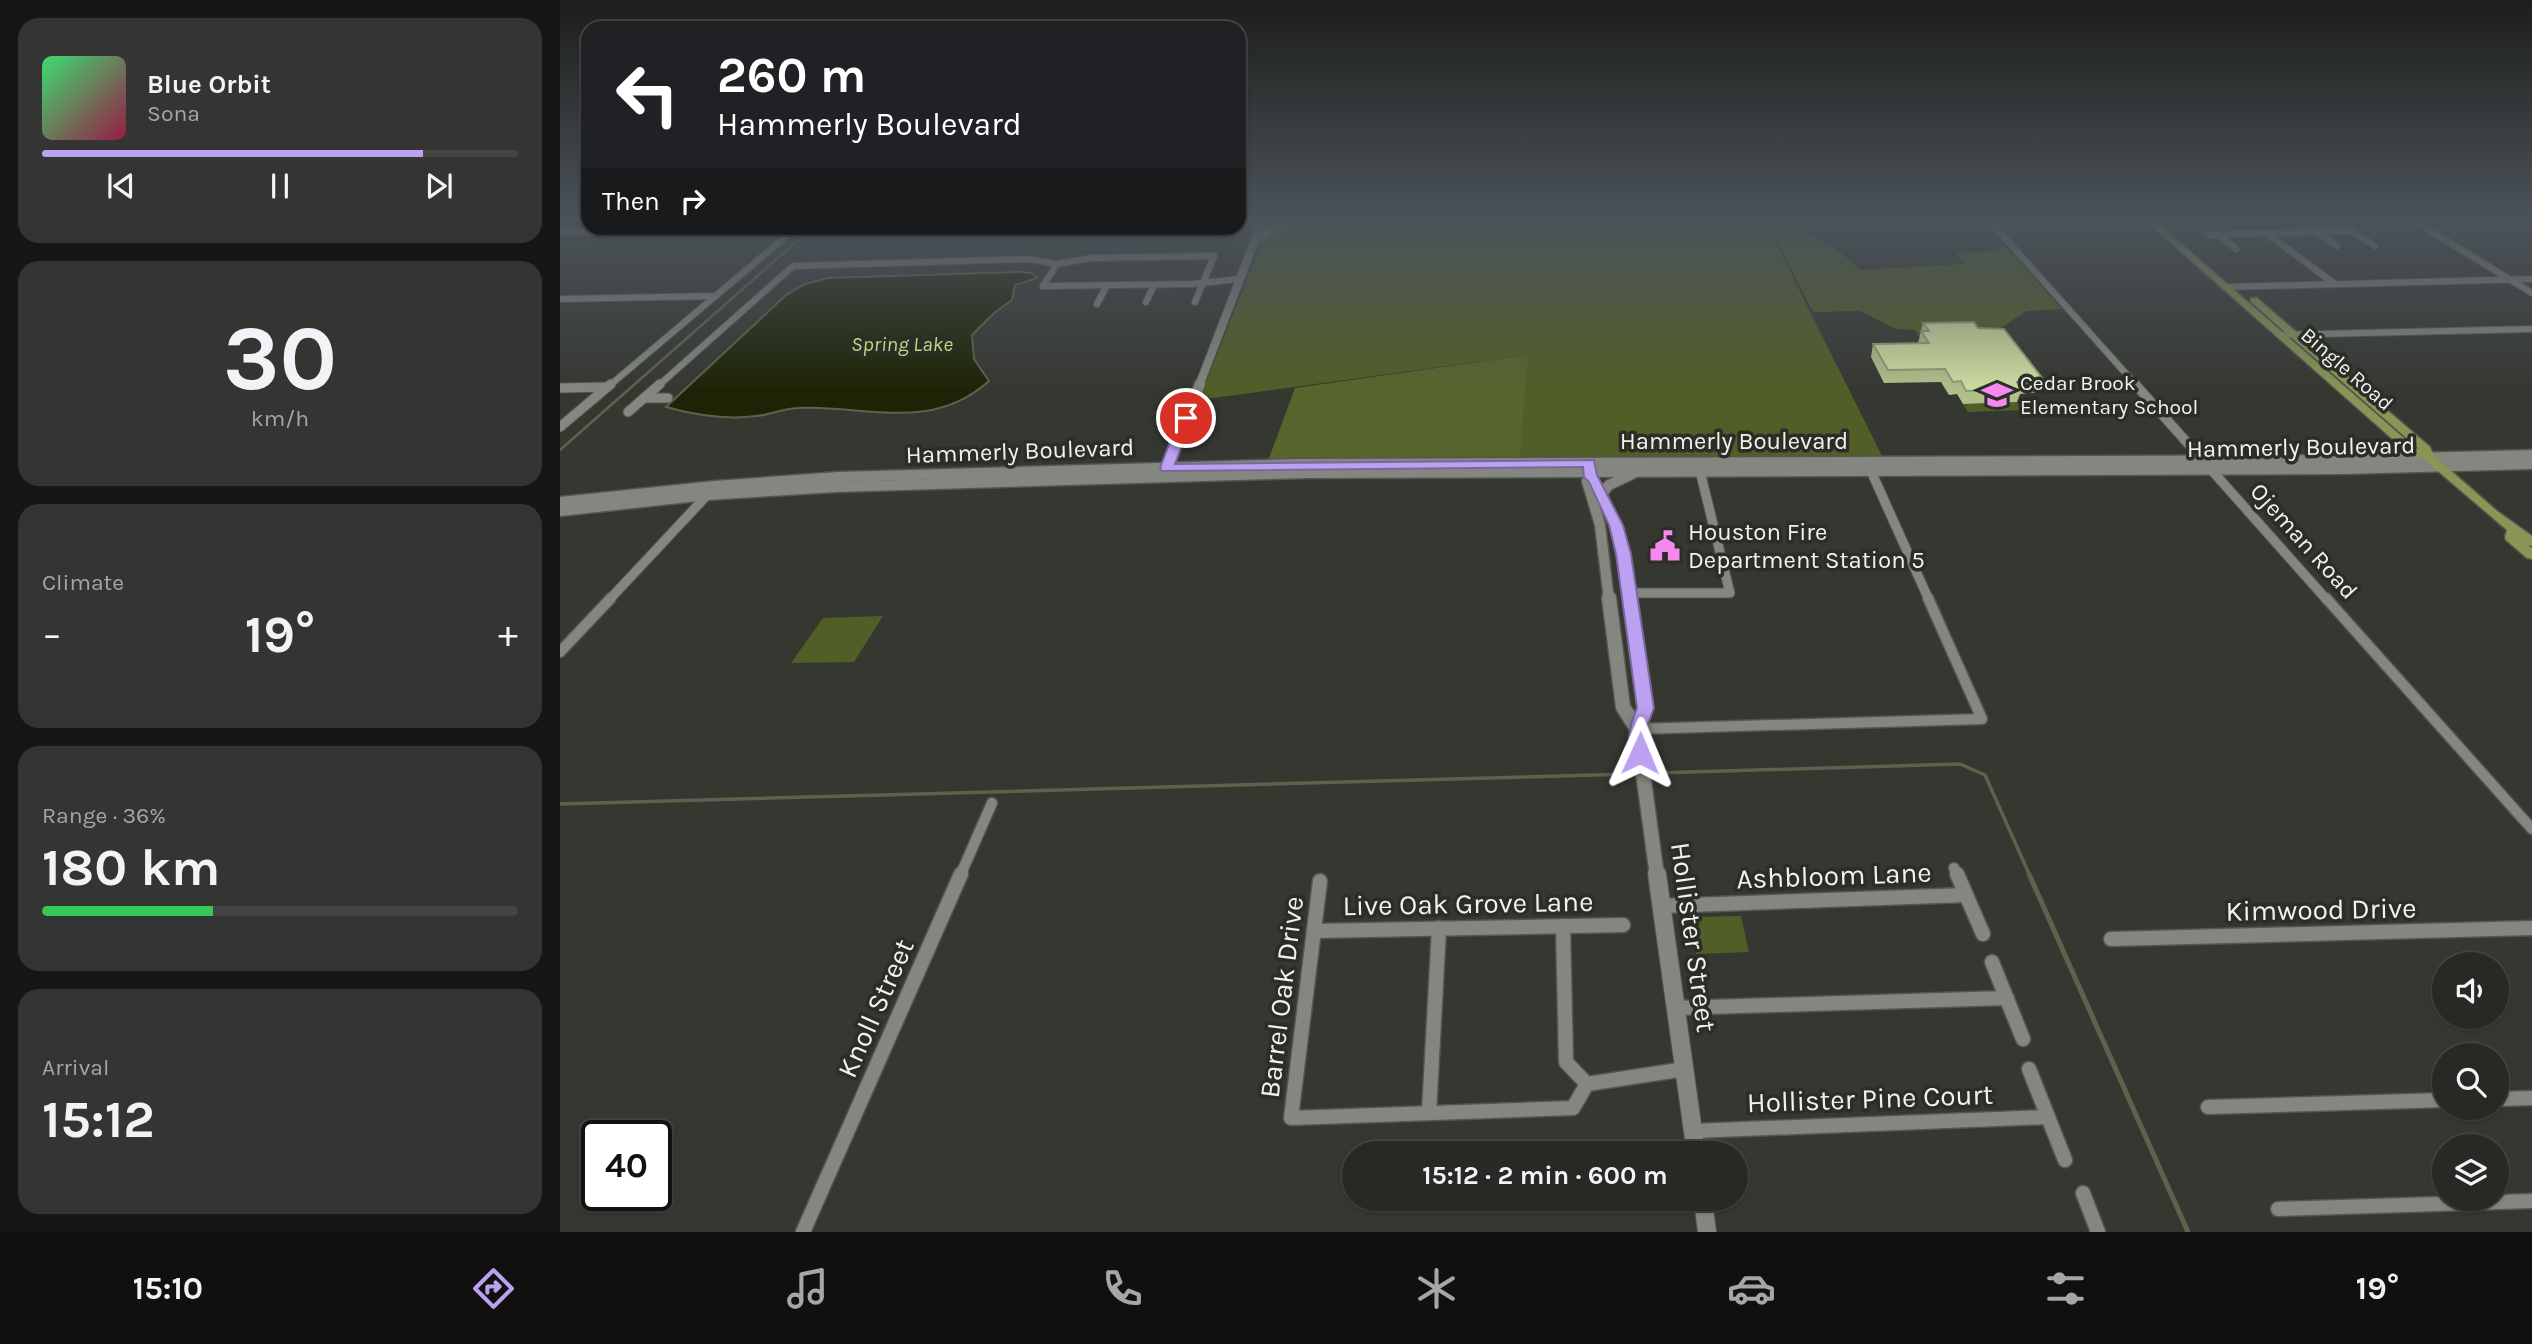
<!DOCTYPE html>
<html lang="en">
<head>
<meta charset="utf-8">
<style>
	:root { --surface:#282925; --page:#343532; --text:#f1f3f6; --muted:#a5a6a7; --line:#444542; --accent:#bca0f2 }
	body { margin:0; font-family:Karla,sans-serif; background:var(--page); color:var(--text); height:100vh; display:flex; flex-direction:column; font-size:26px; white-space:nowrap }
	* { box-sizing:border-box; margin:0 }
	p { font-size:23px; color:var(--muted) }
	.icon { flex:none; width:38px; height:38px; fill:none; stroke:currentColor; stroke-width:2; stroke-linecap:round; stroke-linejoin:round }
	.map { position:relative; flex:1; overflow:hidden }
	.sheet { display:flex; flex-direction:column; gap:18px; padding:18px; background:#161714; width:560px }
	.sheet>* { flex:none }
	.guide { position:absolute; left:21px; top:21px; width:665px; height:214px; border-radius:21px; box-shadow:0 2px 5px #0004,0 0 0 2px var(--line); background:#202124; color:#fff; overflow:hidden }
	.tools { position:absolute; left:1872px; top:952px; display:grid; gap:14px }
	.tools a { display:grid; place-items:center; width:77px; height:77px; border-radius:50%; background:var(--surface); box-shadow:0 2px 5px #0004,0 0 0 2px var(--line); font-size:35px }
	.speed { position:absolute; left:21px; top:1120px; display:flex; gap:14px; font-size:35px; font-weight:700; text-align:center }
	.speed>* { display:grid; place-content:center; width:91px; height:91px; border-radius:50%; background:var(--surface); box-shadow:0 2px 5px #0004,0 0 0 2px var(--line); line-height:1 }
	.speed .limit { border:4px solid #111; border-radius:10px; background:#fff; color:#111 }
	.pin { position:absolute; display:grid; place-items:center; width:60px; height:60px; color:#fff; margin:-30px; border:4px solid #fff; border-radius:50%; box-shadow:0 2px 7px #0007 }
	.me { position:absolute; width:77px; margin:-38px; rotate:1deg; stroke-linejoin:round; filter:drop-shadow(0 0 5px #0008) }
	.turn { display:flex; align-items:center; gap:24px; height:147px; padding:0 21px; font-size:32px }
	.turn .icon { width:91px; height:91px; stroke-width:2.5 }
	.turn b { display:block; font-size:49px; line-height:60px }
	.then { display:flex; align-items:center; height:66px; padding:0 21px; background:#0003; gap:14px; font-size:26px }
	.big { font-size:52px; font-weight:700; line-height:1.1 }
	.sheet .card { flex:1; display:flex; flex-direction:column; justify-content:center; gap:10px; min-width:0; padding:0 24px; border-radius:21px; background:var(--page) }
	.sheet .dial { align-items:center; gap:0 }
	.dial b { font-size:91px; line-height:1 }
	.song { display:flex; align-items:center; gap:21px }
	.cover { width:84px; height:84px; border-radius:10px; background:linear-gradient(135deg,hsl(140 70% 55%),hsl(340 70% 35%)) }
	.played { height:7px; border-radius:4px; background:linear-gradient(90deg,var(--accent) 80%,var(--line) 80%) }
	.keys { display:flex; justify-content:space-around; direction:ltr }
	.heat { display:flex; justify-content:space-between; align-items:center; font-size:38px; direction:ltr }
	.charge { height:10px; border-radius:5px; background:linear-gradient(90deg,#34c759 36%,var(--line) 0) }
	.trip { position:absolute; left:782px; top:1141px; width:406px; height:70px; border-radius:35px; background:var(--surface); box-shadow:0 2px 5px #0004,0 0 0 2px var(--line); font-weight:700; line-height:70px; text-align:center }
	.tab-bar { display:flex; height:112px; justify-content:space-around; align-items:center; background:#10100f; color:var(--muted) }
	.tab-bar .icon { width:49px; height:49px }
	.tab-bar .current { color:var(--accent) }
	.tab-bar b { font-size:32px; color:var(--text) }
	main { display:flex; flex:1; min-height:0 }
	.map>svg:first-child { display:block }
</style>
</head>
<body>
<main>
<section class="sheet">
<div class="card">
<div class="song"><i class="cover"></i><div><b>Blue Orbit</b><p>Sona</p></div></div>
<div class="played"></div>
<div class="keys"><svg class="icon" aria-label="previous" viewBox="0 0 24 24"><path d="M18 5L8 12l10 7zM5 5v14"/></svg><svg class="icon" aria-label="pause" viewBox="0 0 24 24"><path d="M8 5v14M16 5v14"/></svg><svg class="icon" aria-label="next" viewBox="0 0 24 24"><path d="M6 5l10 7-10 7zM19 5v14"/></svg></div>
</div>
<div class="card dial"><b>30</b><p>km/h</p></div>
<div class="card"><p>Climate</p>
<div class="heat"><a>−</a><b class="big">19°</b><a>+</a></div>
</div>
<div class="card"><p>Range · 36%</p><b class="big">180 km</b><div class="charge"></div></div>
<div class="card"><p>Arrival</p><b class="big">15:12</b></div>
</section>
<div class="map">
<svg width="1972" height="1232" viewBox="0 0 1972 1232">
	<rect width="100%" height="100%" fill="#353731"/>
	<!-- green -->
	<g fill="#525e27">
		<polygon points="740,219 1204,219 1323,458 960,459 967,355 639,400 701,243 712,233"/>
		<polygon points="1206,219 1229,222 1279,251 1300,270 1403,264 1396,253 1439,251 1436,246 1445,246 1502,309 1466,311 1437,331 1408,335 1359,336 1355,330 1336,329 1300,311 1253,312"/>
		<polygon points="1457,402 1463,410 1408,412 1403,404"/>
		<polygon points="323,616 294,662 231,663 263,618"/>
		<polygon points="1181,916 1189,952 1136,954 1131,917"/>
	</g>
	<!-- forest -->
	<polygon fill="#58652c" points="968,355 960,459 708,461 735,388"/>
	<!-- water -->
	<path fill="#1d2406" stroke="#5d624c" stroke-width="2" d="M460,272L472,273L477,278L455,285L452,300L434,313L412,335L414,359L429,381C371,433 307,405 239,408C224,408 211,415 196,416C166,420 135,415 106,407L225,296L243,285L267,278Z"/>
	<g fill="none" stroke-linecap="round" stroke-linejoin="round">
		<!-- stream-far2 -->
		<polyline stroke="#5d624c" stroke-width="2.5" points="0,450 252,228"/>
		<!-- stream-far1 -->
		<g stroke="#5d624c" stroke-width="3.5">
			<polyline points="1096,773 1400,764 1425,775 1470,876"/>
			<polyline points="0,804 1071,774"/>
		</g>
		<!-- stream -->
		<polyline stroke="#5d624c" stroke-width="5" points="1469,874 1628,1232"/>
		<!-- minor-far3 casing -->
		<g stroke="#545550" stroke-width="8">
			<g id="minor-far3">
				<polyline points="1428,219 1577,386"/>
				<polyline points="1851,219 1972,293"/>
				<polyline points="1779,223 1815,246"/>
				<polyline points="0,232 215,228"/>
				<polyline points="1757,232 1777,246"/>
				<polyline points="1648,235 1706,233"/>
				<polyline points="1659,235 1676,249"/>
				<polyline points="1775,284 1706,233 1792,231"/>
				<polyline points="483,286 632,284 679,279"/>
				<polyline points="483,286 497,264"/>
				<polyline points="1664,287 1972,279"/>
				<polyline points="0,299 155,296"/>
				<polyline points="586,302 594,285"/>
				<polyline points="537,304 547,285"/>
				<polyline points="1719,335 1972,329"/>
				<polyline points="49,386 236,228"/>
				<polyline points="98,386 233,266 469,259 497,264 531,258 654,256 635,302"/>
			</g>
		</g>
		<!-- minor-far2 casing -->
		<g stroke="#545550" stroke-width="11">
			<g id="minor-far2">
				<polyline points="1575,384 1767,600"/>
				<polyline points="0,388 46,387"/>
				<polyline points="84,398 108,398"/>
				<polyline points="68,412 100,384"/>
				<polyline points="0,427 51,384"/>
				<polyline points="1311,471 1369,600"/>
				<polyline points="1069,593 1170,593 1140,471"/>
				<polyline points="49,600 151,491"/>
			</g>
		</g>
		<!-- minor-far1 casing -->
		<g stroke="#545550" stroke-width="13">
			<g id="minor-far1">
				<polyline points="1766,598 1972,829"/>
				<polyline points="0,652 51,598"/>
				<polyline points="1077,729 1422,719 1368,598"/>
				<polyline points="1394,868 1397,876"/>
				<polyline points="400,876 432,803"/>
			</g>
		</g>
		<!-- minor casing -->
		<g stroke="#545550" stroke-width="17">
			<g id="minor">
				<polyline points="1397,874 1423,934"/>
				<polyline points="760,881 731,1118 1013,1108 1027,1084 1125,1069"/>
				<polyline points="1102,906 1406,895"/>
				<polyline points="1003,926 1006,1062 1027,1084"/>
				<polyline points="754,931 1063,925"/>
				<polyline points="1551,939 1972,928"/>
				<polyline points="1432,962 1463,1039"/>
				<polyline points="1116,1008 1447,998"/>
				<polyline points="1469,1069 1505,1160"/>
				<polyline points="1937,1099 1972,1098"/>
				<polyline points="1648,1107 1885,1100"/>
				<polyline points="869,1113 879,928"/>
				<polyline points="1133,1131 1488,1117"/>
				<polyline points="1523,1193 1538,1232"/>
				<polyline points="1718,1209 1972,1201"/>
				<polyline points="243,1232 401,874"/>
			</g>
		</g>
		<!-- tertiary-far3 casing -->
		<g stroke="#545550" stroke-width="10">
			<g id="tertiary-far3">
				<polyline points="695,241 732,219"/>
				<polyline points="639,386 703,219"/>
			</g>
		</g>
		<!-- tertiary-far2 casing -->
		<g stroke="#545550" stroke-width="13">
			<g id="tertiary-far2">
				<polyline points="1029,463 1031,477 1027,481 1040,525 1049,600"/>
				<polyline points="604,477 640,384"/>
				<polyline points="1037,486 1056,525 1070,600"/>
			</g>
		</g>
		<!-- tertiary-far1 casing -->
		<g stroke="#545550" stroke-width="17">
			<g id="tertiary-far1">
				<polyline points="1049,598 1063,707 1077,729 1097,876"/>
				<polyline points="1070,598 1086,708 1077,729"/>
			</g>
		</g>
		<!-- tertiary casing -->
		<g stroke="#545550" stroke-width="20">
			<g id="tertiary">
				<polyline points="1097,874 1136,1153"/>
				<polyline points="1143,1199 1147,1232"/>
			</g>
		</g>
		<!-- secondary casing -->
		<g stroke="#545550" stroke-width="13">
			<g id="secondary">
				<polyline points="1041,495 1049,485 1072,474"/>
				<polyline points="0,502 155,486 279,477 734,464 1774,460 1972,455"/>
				<polyline points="0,511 147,495 275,487 746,473 1782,469 1972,464"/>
			</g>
		</g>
		<!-- primary casing -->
		<g stroke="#545550" stroke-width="3">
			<polygon id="primary" points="1584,219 1593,219 1854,447 1859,449 1691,302 1691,298 1697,298 1870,447 1874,456 1937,511 1972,536 1972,546 1968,545 1972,548 1972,559 1967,558 1946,540 1945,537 1947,530 1865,460 1846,451"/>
		</g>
		<!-- minor-far3 -->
		<use href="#minor-far3" stroke="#84877f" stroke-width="6"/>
		<!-- minor-far2 -->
		<use href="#minor-far2" stroke="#84877f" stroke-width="9"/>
		<!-- minor-far1 -->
		<use href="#minor-far1" stroke="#84877f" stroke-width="10"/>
		<!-- minor -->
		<use href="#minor" stroke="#84877f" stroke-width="14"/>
		<!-- tertiary-far3 -->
		<use href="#tertiary-far3" stroke="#84877f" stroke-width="8"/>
		<!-- tertiary-far2 -->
		<use href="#tertiary-far2" stroke="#84877f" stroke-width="10"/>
		<!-- tertiary-far1 -->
		<use href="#tertiary-far1" stroke="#84877f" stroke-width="14"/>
		<!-- tertiary -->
		<use href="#tertiary" stroke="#84877f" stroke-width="18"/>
		<!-- secondary -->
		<use href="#secondary" stroke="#84877f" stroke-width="10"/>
		<!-- primary -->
		<use href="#primary" fill="#889554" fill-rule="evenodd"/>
	</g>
	<!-- wall -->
	<polygon fill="#b1bf8a" points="1363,323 1418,328 1483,379 1479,392 1460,394 1457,402 1403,404 1397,394 1389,395 1381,382 1324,383 1311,357 1313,344 1358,343"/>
	<!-- building -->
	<polygon fill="#cedea1" stroke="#909b71" stroke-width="2" points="1414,322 1418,328 1444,329 1483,379 1457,382 1462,389 1406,391 1401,381 1393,382 1385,369 1328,370 1313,344 1369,343 1361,331 1369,331 1363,323"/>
	<!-- sky -->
	<linearGradient id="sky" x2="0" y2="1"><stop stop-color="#1d1e1b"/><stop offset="0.56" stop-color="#4b535a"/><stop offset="1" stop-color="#4b535a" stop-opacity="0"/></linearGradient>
	<rect width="1972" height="392" fill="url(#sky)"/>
	<!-- route -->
	<path fill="#bca0f2" stroke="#7a689d" stroke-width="2" d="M626,414L632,418L615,464L1034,460L1037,475L1063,525L1071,554L1094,708L1086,729L1089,753L1087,758H1074C1065,740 1070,725 1077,708L1056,554L1049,525L1029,482L1024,477L1023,467L602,471L600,468L619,418Z"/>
	<!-- icons -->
	<defs>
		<g id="school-bare" transform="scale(2.415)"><path d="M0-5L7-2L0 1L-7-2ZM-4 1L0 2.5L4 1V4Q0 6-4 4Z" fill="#f689ed" stroke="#2b2d27" stroke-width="2.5" paint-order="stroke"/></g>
		<g id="civic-bare" transform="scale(2.415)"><path d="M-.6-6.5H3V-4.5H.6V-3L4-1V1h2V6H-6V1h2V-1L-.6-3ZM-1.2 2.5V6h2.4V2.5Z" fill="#f689ed" stroke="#2b2d27" stroke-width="2.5" paint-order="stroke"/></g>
	</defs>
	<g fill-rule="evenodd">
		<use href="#school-bare" x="1437" y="395"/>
		<use href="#civic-bare" x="1105" y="546"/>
	</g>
	<g text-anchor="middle" stroke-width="7" stroke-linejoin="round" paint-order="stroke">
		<!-- far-water labels -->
		<g font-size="21" font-style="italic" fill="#c1d681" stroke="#2b2d27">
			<text x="342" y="351">Spring Lake</text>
		</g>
		<!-- far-street labels -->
		<g font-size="21" fill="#f1f2ee" stroke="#2b2d27">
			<text transform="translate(1787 369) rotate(41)" y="7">Bingle Road</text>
		</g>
		<!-- far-poi labels -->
		<g font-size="21" fill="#f1f2ee" stroke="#2b2d27" text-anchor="start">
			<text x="1460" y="390">Cedar Brook<tspan x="1460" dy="24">Elementary School</tspan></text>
		</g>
		<!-- street labels -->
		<g font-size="24" fill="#f1f2ee" stroke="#2b2d27">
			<text x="1174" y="449">Hammerly Boulevard</text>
			<text transform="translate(1741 447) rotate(-1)" y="8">Hammerly Boulevard</text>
			<text transform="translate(460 451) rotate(-2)" y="8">Hammerly Boulevard</text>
			<text transform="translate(1744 541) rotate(48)" y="8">Ojeman Road</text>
		</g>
		<!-- poi labels -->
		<g font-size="24" fill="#f1f2ee" stroke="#2b2d27" text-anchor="start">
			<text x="1128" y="540">Houston Fire<tspan x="1128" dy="28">Department Station 5</tspan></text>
		</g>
		<!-- near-street labels -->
		<g font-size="28" fill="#f1f2ee" stroke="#2b2d27">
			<text transform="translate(1274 875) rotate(-2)" y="10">Ashbloom Lane</text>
			<text transform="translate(908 903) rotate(-1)" y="10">Live Oak Grove Lane</text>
			<text transform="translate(1761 909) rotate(-1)" y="10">Kimwood Drive</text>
			<text transform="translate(1134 937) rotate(82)" y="10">Hollister Street</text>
			<text transform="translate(721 997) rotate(-83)" y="10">Barrel Oak Drive</text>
			<text transform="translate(315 1008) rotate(-66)" y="10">Knoll Street</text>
			<text transform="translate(1310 1098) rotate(-2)" y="10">Hollister Pine Court</text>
		</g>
	</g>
</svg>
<div class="tools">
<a><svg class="icon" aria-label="sound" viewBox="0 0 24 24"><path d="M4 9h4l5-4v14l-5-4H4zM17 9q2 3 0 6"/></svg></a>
<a><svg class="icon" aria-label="search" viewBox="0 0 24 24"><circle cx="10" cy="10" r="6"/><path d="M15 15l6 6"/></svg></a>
<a><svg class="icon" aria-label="layers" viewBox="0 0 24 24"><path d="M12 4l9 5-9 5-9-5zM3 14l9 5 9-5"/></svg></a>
</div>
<div class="speed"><div class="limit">40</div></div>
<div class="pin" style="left:626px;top:418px;background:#d93025"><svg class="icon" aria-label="arrive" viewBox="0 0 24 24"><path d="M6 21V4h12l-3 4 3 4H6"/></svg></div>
<svg class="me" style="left:1080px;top:753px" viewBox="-20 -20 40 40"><path d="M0-17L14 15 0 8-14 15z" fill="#bca0f2" stroke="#fff" stroke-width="4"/></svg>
<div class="trip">15:12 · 2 min · 600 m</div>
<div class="guide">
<div class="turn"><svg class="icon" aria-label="left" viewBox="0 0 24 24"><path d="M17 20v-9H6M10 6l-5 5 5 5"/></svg><div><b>260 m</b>Hammerly Boulevard</div></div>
<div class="then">Then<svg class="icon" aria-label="right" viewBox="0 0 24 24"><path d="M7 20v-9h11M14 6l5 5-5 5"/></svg></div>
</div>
</div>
</main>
<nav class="tab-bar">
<b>15:10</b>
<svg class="icon current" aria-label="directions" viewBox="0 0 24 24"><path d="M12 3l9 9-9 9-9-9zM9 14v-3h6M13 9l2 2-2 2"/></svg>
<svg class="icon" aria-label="music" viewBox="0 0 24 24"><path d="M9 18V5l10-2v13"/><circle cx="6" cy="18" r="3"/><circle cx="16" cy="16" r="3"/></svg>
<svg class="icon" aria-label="phone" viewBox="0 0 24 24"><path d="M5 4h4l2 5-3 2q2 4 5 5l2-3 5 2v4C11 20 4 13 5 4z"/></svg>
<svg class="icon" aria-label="climate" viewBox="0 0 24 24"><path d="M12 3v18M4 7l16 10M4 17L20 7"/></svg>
<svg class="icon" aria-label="car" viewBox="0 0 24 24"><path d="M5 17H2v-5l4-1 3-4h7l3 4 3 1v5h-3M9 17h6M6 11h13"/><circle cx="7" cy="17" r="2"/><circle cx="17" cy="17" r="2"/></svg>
<svg class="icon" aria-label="filters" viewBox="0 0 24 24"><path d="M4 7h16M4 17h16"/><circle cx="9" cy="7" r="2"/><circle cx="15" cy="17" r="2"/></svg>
<b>19°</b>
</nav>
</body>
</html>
